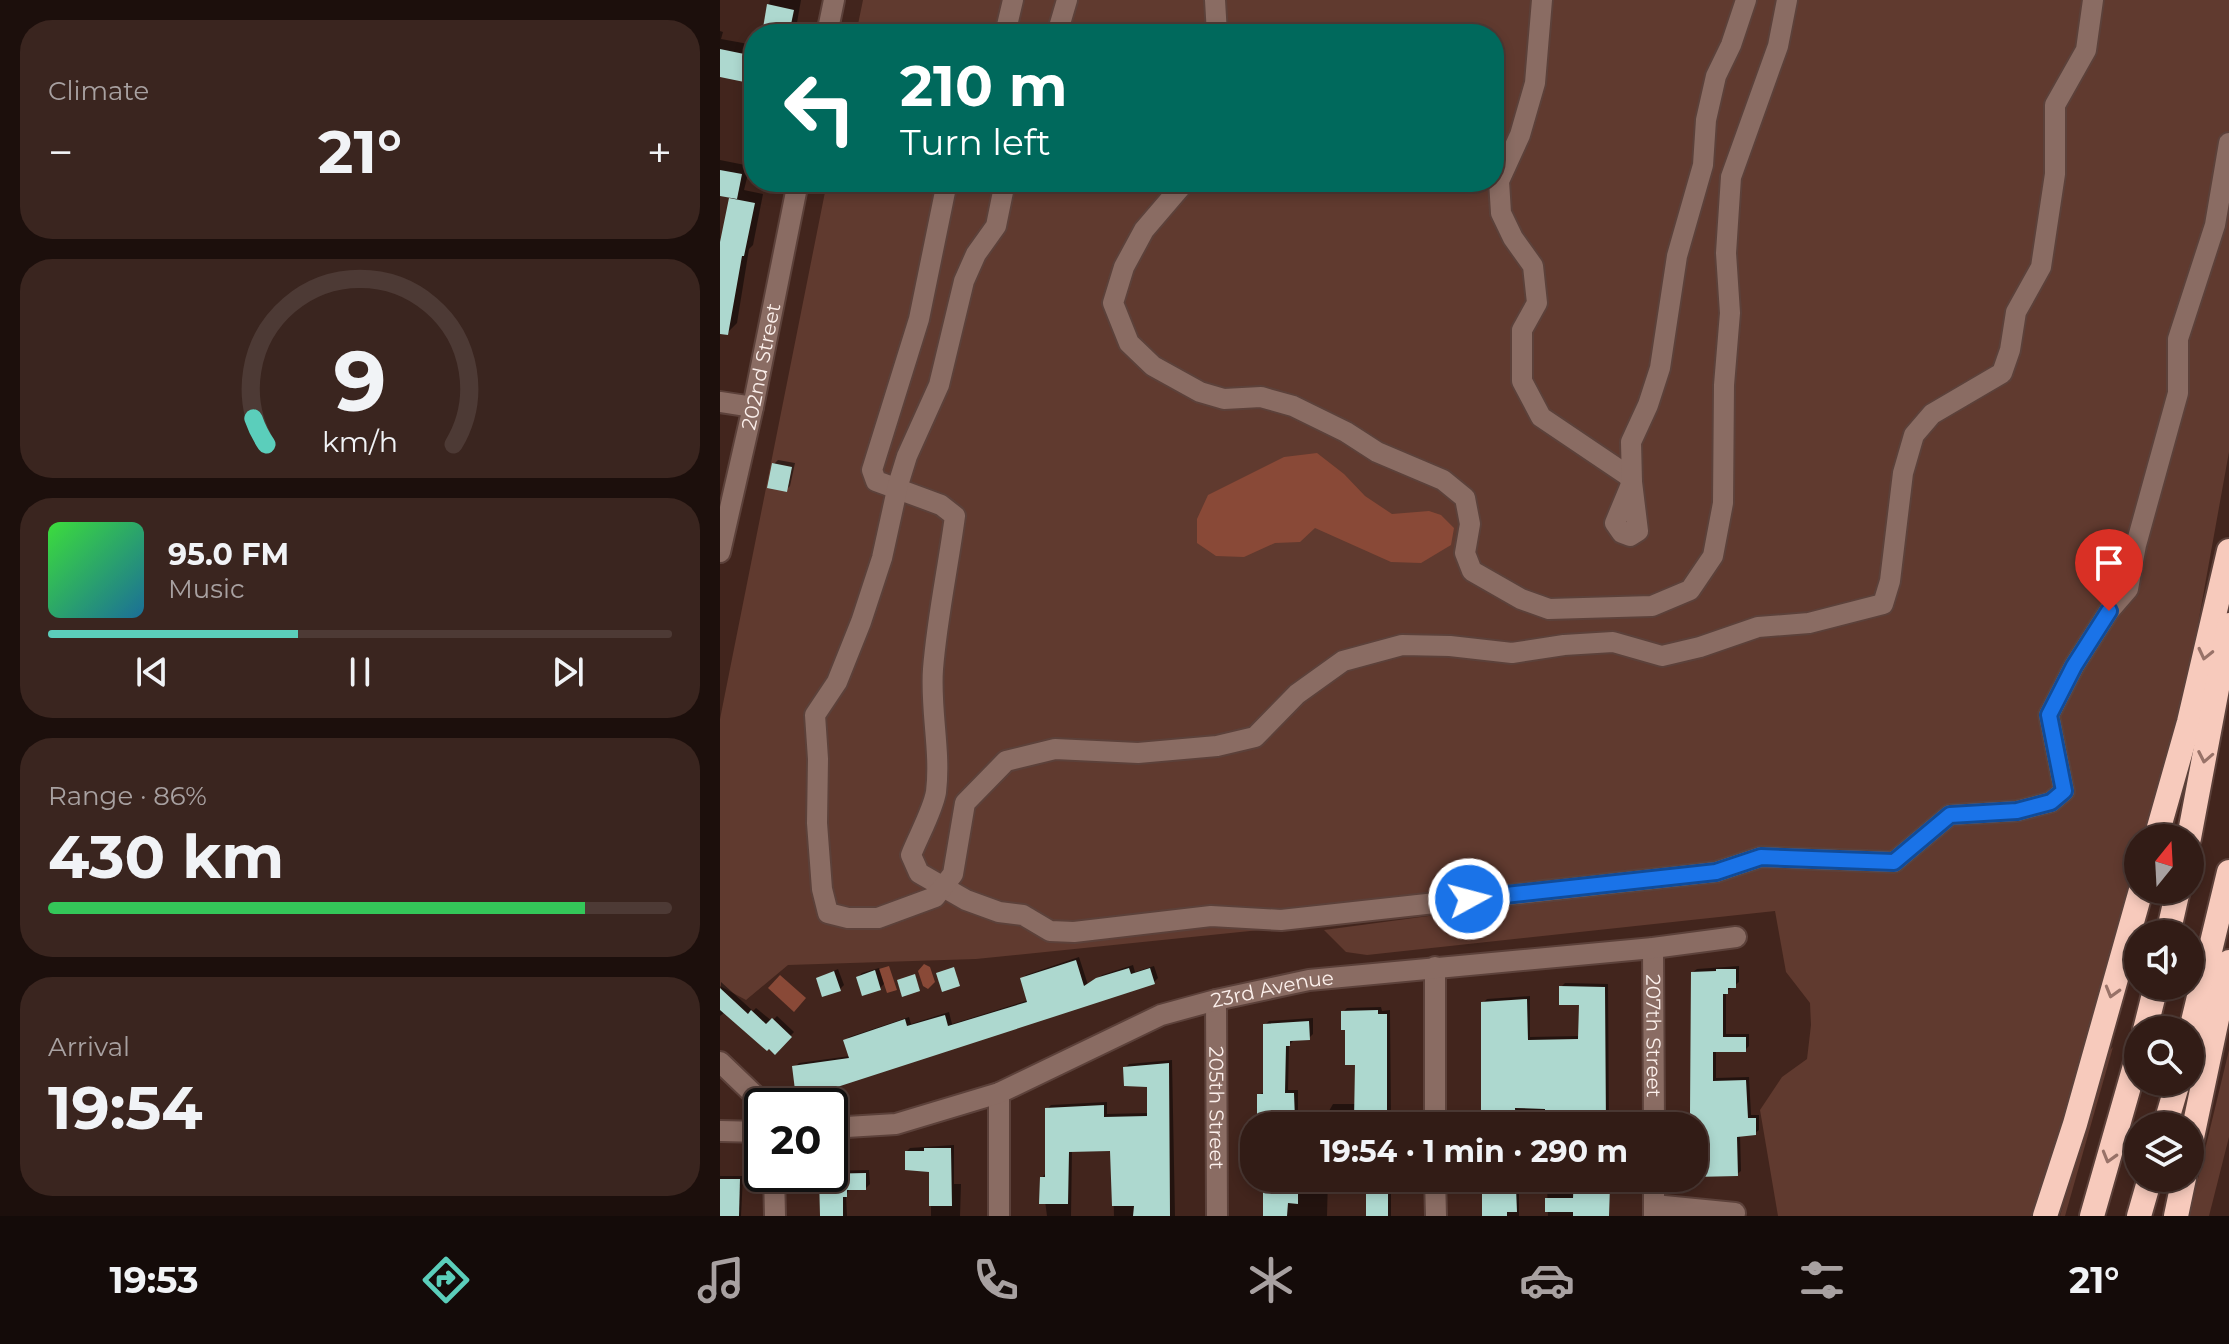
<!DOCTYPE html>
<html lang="en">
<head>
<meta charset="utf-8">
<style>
	:root { --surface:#321c16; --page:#3a251f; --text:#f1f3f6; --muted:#a8a1a1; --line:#4d3a35; --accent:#5bcebb }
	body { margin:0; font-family:Montserrat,sans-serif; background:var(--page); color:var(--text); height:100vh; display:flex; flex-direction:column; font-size:30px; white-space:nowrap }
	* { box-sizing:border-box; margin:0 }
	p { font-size:26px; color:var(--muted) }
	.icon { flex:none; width:44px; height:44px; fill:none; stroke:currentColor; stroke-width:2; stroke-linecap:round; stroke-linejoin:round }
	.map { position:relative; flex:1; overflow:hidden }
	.details { display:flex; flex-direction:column; gap:20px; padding:20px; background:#1c0f0c; width:720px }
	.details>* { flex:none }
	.top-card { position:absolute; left:24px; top:24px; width:760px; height:168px; border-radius:32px; box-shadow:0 4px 12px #0003,0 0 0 2px var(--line); background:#00695c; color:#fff; overflow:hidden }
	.needle { width:52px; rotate:18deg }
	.controls { position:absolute; left:1404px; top:824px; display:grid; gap:16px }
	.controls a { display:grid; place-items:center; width:80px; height:80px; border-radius:50%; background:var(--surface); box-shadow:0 4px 12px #0003,0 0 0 2px var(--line); font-size:40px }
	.speed { position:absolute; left:24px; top:1088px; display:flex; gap:16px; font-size:40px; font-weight:700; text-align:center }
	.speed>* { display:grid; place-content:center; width:104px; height:104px; border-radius:50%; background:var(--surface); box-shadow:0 4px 12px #0003,0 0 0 2px var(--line); line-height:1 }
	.speed .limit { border:4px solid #111; border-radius:12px; background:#fff; color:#111 }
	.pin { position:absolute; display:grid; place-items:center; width:68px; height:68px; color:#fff; margin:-82px -34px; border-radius:50% 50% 50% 0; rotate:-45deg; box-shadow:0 0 8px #0007 }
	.pin .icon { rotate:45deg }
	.me { position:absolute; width:88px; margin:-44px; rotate:83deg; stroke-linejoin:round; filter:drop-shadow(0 0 6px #0008) }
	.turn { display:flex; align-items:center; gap:28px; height:168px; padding:0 24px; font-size:36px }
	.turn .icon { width:104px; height:104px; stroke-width:2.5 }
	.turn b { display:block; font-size:56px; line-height:68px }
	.big { font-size:60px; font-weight:700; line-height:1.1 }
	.details .card { flex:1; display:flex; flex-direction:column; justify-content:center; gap:12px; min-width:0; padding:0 28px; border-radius:32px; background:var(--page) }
	.details .dial { align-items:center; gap:0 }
	.dial svg { height:208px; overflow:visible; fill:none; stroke:var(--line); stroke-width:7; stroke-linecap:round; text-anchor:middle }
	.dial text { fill:var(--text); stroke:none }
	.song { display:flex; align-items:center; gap:24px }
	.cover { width:96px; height:96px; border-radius:12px; background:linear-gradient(135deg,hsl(120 70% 55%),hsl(200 70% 35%)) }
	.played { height:8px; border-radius:4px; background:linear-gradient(90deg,var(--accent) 40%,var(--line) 40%) }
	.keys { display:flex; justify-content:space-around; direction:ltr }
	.heat { display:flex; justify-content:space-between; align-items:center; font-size:44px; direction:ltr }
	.charge { height:12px; border-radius:6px; background:linear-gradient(90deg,#34c759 86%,var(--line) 0) }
	.trip { position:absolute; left:520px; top:1112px; width:468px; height:80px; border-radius:32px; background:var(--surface); box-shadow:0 4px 12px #0003,0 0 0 2px var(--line); font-weight:700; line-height:80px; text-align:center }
	.dock { display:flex; height:128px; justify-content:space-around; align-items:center; background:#140b09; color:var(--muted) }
	.dock .icon { width:56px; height:56px }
	.dock .active { color:var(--accent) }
	.dock b { font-size:36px; color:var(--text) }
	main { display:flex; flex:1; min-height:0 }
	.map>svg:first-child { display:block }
</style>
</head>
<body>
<main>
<section class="details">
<div class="card"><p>Climate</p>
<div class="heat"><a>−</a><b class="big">21°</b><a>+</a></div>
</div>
<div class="card dial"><svg viewBox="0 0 100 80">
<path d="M14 69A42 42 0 1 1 86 69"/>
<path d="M14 69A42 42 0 0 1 9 59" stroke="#5bcebb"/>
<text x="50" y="56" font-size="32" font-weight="700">9</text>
<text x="50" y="72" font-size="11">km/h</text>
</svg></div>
<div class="card">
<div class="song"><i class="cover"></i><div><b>95.0 FM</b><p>Music</p></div></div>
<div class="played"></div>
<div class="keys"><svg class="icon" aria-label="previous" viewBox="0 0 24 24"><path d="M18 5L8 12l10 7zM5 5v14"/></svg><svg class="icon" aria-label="pause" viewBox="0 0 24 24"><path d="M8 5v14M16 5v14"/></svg><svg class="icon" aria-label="next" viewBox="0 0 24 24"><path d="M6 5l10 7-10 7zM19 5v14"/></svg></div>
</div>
<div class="card"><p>Range · 86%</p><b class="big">430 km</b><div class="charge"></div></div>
<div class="card"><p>Arrival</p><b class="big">19:54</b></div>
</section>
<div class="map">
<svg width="1509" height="1216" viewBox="0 0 1509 1216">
	<rect width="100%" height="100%" fill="#42251d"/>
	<!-- green -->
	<g fill="#603a2f">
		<polygon points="143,0 1509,0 1509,452 1463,707 1428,838 1418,838 1418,873 1315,1216 1058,1216 1040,1110 1062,1077 1087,1059 1091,1025 1090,1003 1066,972 1055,911 647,955 626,952 604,930 806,903 256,959 68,965 26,1000 0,986 0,719 107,182 774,182 774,34 136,34"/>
		<polygon points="1393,1047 1345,1216 1340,1216 1387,1053"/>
		<polygon points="1509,1050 1509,1137 1489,1216 1469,1216"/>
	</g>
	<!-- water -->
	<g fill="#894937">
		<polygon points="597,453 624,474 645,496 672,514 709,511 721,515 734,528 731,545 701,563 671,562 595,528 580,542 555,543 524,557 496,556 477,543 477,519 488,495 564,457"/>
		<polygon points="204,964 210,967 215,982 208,989 203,986 198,971"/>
		<polygon points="169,966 177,990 167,993 159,969"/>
		<polygon points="60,975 86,998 74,1012 48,988"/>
	</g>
	<!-- shadow -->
	<g fill="#0007">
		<polygon points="50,0 81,0 75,34 43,34"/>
		<polygon points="0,31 3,32 1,39 34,45 34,82 0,75"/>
		<polygon points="0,160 30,166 24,190 43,194 33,245 29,249 17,323 8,332 1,331 0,335 0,251 13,196 0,194"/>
		<polygon points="58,460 75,463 70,486 66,490 54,464"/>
		<polygon points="359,957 368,985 382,975 413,965 415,972 434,966 438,978 434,982 113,1084 75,1067 79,1063 130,1056 126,1041 129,1037 189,1017 191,1024 229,1012 232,1024 309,1000 302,979 306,975"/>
		<polygon points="1019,966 1019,982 1006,992 1006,1034 1029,1034 1029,1046 1025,1050 996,1050 996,1078 1029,1077 1031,1115 1039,1115 1039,1130 1035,1133 1020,1134 1021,1171 1017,1174 974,1175 973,972 977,969"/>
		<polygon points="159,968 164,984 160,988 138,977 142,973"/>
		<polygon points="118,969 124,985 120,989 98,978"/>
		<polygon points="1,982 33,1011 36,1008 52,1021 57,1016 74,1032 57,1050 5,1012 0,1016"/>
		<polygon points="845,983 888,984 889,1126 756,1126 756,1114 763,1110 763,1003 767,999 810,996 810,1037 860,1036 861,1003 841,987"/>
		<polygon points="661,1007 662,1011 670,1010 671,1126 539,1126 539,1095 545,1091 545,1025 549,1021 593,1018 593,1034 589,1038 574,1040 569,1045 568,1090 578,1090 578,1111 609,1111 613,1104 636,1104 637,1063 623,1012 627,1008"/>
		<polygon points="452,1060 455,1216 394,1216 392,1149 352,1150 351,1216 327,1216 322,1178 325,1174 327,1109 331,1105 387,1102 387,1114 429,1113 429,1085 405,1068 409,1064"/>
		<polygon points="234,1145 234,1184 241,1184 240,1216 211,1216 211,1170 187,1151 190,1148"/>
		<polygon points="149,1170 150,1184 146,1188 130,1188 126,1195 127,1216 102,1216 110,1171"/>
		<polygon points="0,1176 23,1176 21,1216 0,1216"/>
		<polygon points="545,1178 608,1178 607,1216 545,1216"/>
		<rect x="647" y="1178" width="24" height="38"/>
		<polygon points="764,1178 889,1178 889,1216 828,1216 827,1184 799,1183 799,1216 764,1216"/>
	</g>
	<!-- building -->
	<g fill="#add8cf">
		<polygon points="47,4 74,10 69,34 42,34"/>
		<polygon points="0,49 34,56 34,84 0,77"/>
		<polygon points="0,170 22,174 17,199 0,196"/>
		<polygon points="9,198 35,203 24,256 22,256 8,335 0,334 0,242"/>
		<polygon points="52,463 72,467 67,492 47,488"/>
		<polygon points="356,960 364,986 376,978 409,968 411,974 430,968 435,984 111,1089 111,1086 75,1090 72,1066 129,1058 123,1040 185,1019 187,1026 225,1015 228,1026 307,1002 300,978"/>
		<polygon points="234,967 240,986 222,992 216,973"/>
		<polygon points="996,969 1016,969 1016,988 1008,988 1008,994 1003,994 1003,1037 1026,1037 1026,1052 993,1052 993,1081 1026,1080 1028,1118 1036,1118 1036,1135 1017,1137 1018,1176 974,1177 974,1125 971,1125 970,1115 971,972 996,971"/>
		<polygon points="155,970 161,990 142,996 136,977"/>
		<polygon points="114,971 121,991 102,997 96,978"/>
		<polygon points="195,974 200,991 182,997 177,980"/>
		<polygon points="839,986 885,987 886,1126 825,1126 825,1109 795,1108 796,1126 761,1126 761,1002 807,999 808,1040 858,1039 859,1005 839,1005"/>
		<polygon points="0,988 28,1014 31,1010 46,1024 52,1018 72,1037 55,1055 49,1049 47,1051 0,1010"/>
		<polygon points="658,1010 658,1014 667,1014 667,1126 645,1126 645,1119 634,1120 635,1065 625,1065 625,1030 621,1030 621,1011"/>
		<polygon points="589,1021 590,1040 570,1041 570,1046 566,1046 565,1093 574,1093 575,1119 537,1120 537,1094 543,1094 543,1024"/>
		<polygon points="449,1063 450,1216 413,1216 414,1206 392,1206 390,1151 349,1152 348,1204 319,1204 320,1177 325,1177 325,1108 384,1105 384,1117 427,1116 427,1087 404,1086 403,1067"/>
		<polygon points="204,1148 231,1148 232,1206 209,1206 209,1172 185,1170 185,1151 204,1151"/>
		<polygon points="146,1173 146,1190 127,1190 127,1197 123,1197 123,1216 100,1216 99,1174"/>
		<polygon points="543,1178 578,1178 578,1204 568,1203 567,1216 543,1216"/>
		<rect x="646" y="1178" width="22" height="38"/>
		<polygon points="854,1178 886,1178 886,1186 890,1186 889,1216 853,1216 853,1212 825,1212 825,1198 853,1198"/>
		<polygon points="0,1179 20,1179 19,1216 0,1216"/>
		<polygon points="762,1188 796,1188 797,1212 787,1212 787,1216 762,1216"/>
	</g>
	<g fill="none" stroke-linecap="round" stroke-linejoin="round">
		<!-- minor casing -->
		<g stroke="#5c413a" stroke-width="24">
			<g id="minor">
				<polyline points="495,0 497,34"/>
				<polyline points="822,0 815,83 800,135 779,181 781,213 793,238 813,266 817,303 802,330 802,381 821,417 907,475 912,482"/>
				<polyline points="107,34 114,0"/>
				<polyline points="285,34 293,0"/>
				<polyline points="337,34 347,0"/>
				<path d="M227,182L199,319L152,470L156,481L221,505L235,516C228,568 217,618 213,669C210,710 221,751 216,792C213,810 198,837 191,855L199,873L246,900L279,912L303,915L330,931L354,932L491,916L561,920L996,872L1041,857L1174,862L1230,815L1297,811L1331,802L1344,791L1329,715L1354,666L1389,611L1408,589L1416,545L1458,393V339L1495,225L1509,143"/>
				<polyline points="285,182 276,226 256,254 244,281 219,385 187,456 178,485 162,558 141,622 117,682 95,715 98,759 97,823 102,889 108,913 128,918 158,918 215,897 233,874 245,803 286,761 335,749 418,753 497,746 535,737 577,694 623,661 682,645 730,646 792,653 844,645 893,642 942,656 980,647 1038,627 1089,623 1163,604 1170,581 1183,473 1194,435 1212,414 1282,373 1290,350 1296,312 1321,267 1335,174 1335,105 1366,50 1373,0"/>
				<polyline points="465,182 424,230 404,267 393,303 409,343 433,366 480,392 504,399 541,397 573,406 626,432 657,452 723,480 745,498 750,524 745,553 752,571 801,599 829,609 932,606 970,590 993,556 1003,503 1004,385 1010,313 1006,253 1011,177 1058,46 1067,0"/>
				<polyline points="0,402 33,407"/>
				<polyline points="912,482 895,523 902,533 910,536 918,531 912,482 911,442 928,405 940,368 957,256 983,165 986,120 996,76 1011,45 1026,0"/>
				<path id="s1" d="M0,552L33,407L78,182"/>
				<path id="s2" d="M933,948L934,1126"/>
				<polyline points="715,967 715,1126"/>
				<path id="s3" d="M496,1000L497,1216"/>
				<polyline points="0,1062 46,1106"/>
				<polyline points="279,1093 279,1216"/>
				<path id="s4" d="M110,1128L176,1124L279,1093L441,1015L496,1000L589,980L933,948L1016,937"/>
				<polyline points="0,1131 42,1132"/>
				<polyline points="54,1174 55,1216"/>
				<polyline points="715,1178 716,1216"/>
				<polyline points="934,1178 934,1216"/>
				<polyline points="934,1205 1015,1213"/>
			</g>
		</g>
		<!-- highway casing -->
		<g stroke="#5c413a" stroke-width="28">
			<g id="highway">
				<polyline points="1436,838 1469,722 1509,551"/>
				<polyline points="1469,838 1509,625"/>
				<polyline points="1448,934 1458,890"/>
				<polyline points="1425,1030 1436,986"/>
				<polyline points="1470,1034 1509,872"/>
				<polyline points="1445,1126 1458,1082"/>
				<polyline points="1470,1147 1509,962"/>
				<polyline points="1325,1216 1355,1124 1421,890"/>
				<polyline points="1372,1216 1418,1055"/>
				<polyline points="1419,1216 1430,1178"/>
				<polyline points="1456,1216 1464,1178"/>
			</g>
		</g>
		<!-- minor -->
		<use href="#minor" stroke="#8a6c63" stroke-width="20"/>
		<!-- highway -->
		<use href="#highway" stroke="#f7cabc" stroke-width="24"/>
	</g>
	<!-- one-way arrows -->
	<defs><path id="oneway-chevron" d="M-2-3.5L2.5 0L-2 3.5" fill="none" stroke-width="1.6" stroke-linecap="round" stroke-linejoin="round" transform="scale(2)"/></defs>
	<g stroke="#987268">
		<use href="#oneway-chevron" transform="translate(1485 654) rotate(103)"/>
		<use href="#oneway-chevron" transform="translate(1485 757) rotate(101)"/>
		<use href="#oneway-chevron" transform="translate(1392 992) rotate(106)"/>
		<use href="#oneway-chevron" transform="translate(1389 1157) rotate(106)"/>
	</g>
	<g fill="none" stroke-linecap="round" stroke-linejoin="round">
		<!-- route casing -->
		<g stroke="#114b97" stroke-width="20">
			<polyline id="route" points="749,899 996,872 1041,857 1174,862 1230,815 1297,811 1331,802 1344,791 1329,715 1354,666 1389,611"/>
		</g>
		<!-- route -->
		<use href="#route" stroke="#1a73e8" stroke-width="14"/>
	</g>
	<g text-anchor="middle" stroke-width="8" stroke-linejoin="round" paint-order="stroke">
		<!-- street labels -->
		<g font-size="20" fill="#fcf0ec" stroke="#381b13">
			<text dy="7" stroke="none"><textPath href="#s1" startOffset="190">202nd Street</textPath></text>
			<text dy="7" stroke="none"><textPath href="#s4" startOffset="468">23rd Avenue</textPath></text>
			<text dy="7" stroke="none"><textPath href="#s2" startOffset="88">207th Street</textPath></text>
			<text dy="7" stroke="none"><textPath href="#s3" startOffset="108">205th Street</textPath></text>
		</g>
	</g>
</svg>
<div class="controls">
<a><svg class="needle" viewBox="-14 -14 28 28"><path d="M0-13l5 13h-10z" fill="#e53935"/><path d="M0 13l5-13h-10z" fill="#a8a1a1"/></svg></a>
<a><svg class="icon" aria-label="sound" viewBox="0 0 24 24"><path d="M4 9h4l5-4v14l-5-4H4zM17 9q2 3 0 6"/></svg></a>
<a><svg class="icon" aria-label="search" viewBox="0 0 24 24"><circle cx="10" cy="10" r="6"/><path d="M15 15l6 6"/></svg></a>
<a><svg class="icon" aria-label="layers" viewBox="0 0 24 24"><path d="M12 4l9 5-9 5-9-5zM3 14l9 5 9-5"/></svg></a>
</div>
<div class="speed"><div class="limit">20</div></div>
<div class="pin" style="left:1389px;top:611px;background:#d93025"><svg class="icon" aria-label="arrive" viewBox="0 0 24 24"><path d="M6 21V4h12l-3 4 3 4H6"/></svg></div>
<svg class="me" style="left:749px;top:899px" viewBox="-20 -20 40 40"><circle r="17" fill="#1a73e8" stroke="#fff" stroke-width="3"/><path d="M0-11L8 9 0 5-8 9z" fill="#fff"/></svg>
<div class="trip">19:54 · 1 min · 290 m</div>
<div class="top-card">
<div class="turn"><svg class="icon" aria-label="left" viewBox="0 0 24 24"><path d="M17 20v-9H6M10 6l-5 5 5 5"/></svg><div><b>210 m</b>Turn left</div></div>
</div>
</div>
</main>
<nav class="dock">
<b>19:53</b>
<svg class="icon active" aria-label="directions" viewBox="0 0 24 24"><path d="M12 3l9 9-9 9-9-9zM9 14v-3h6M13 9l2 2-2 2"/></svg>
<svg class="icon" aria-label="music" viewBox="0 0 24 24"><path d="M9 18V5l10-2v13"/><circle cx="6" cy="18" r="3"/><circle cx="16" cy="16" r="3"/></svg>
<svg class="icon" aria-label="phone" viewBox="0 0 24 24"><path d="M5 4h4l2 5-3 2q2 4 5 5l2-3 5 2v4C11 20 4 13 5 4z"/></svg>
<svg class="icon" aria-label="climate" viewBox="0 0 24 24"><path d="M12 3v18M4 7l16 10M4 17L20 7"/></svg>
<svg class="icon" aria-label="car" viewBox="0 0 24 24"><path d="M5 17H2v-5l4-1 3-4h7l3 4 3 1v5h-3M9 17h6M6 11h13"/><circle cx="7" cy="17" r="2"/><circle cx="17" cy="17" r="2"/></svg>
<svg class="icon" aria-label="filters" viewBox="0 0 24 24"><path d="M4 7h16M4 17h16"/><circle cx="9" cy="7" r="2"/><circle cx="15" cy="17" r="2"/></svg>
<b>21°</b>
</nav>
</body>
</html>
